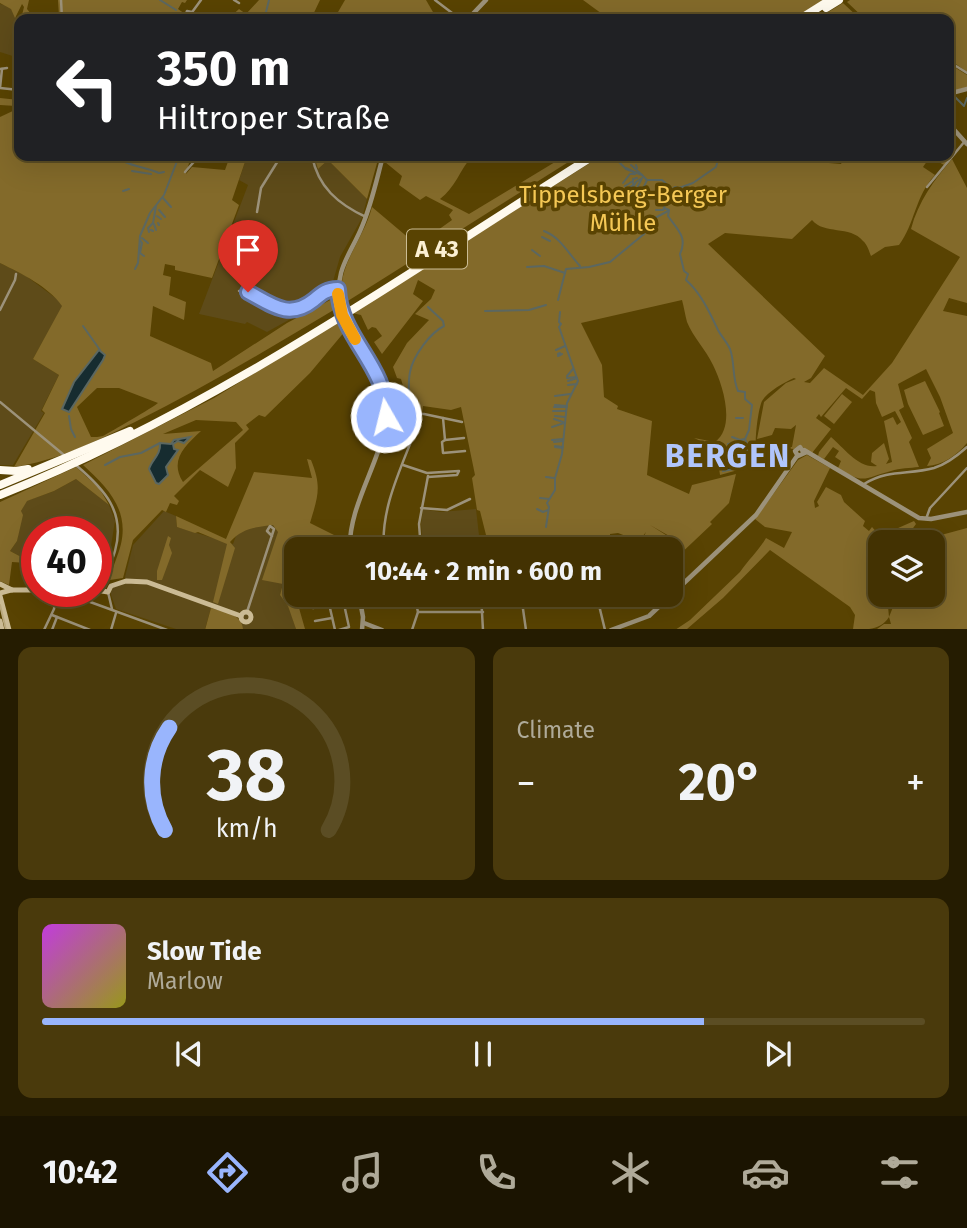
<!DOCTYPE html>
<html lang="en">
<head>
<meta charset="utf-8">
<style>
	:root { --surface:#433202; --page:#4a3a0c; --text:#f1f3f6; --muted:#afaa99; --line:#5b4d24; --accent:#99b5fd }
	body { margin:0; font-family:"Fira Sans",sans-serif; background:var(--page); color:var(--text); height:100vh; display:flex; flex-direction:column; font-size:26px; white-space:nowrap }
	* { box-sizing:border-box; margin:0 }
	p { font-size:23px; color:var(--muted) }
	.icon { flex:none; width:38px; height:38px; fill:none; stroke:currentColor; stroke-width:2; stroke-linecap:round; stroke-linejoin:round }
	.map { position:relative; height:629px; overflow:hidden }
	.panel { display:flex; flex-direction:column; gap:18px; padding:18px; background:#251c01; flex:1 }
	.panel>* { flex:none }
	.top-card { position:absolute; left:14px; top:14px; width:940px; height:147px; border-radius:14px; box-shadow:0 7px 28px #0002,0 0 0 2px var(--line); background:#202124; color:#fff; overflow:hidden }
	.fabs { position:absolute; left:868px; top:530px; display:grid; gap:14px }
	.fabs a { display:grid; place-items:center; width:77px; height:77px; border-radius:14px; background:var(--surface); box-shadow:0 7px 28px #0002,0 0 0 2px var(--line); font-size:35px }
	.speed { position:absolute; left:21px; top:516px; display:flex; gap:14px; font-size:35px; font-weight:700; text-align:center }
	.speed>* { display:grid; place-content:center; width:91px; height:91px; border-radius:50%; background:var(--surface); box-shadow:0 7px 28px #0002,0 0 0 2px var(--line); line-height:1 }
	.speed .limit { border:10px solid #d22; background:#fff; color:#111 }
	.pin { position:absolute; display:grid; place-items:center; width:60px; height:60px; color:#fff; margin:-72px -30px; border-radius:50% 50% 50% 0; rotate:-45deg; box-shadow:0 0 7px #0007 }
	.pin .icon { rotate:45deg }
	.me { position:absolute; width:77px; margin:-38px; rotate:352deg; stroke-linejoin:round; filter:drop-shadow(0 0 5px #0008) }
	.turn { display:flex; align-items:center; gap:24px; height:147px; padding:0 28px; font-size:32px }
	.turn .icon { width:91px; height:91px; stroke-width:2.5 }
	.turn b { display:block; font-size:49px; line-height:60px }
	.big { font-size:52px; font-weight:700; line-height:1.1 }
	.panel .tile { flex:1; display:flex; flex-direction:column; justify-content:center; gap:10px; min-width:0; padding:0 24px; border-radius:14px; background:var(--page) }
	.panel .dial { align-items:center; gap:0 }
	.dial svg { height:182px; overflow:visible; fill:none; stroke:var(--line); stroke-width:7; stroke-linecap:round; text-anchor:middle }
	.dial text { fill:var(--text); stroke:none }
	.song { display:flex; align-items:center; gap:21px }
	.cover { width:84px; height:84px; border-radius:10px; background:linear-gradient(135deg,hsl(290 70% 55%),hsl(60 70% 35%)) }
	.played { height:7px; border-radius:4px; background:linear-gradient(90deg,var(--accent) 75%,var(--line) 75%) }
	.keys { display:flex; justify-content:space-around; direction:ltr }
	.heat { display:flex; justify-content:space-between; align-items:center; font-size:38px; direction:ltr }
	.panel .tiles { flex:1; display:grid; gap:18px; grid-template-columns:1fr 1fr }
	.tile:last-child { grid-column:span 2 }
	.trip { position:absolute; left:284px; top:537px; width:399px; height:70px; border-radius:14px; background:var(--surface); box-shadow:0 7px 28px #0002,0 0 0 2px var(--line); font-weight:700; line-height:70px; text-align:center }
	.tabs { display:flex; height:112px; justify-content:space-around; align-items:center; background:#1b1401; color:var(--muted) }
	.tabs .icon { width:49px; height:49px }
	.tabs .on { color:var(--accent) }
	.tabs b { font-size:32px; color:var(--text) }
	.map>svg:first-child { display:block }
</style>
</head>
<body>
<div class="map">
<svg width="967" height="630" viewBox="0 0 967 630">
	<rect width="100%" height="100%" fill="#594302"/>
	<!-- built -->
	<g fill="#5e4b19">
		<polygon points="0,4 9,6 19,22 19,58 0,52"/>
		<polygon points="247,156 314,156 318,169 328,160 367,199 362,218 340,257 332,285 303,306 305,311 267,332 247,322 245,324 199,314 248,185 239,180"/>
		<polygon points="0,263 26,276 57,299 63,306 33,359 59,375 41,411 44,413 13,465 0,465"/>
		<polygon points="76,479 109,505 115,521 110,552 100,578 96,577 96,532 37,532 37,569 27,568 27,560 10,551 17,541 21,511 26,501 54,491"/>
		<polygon points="256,481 296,550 280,595 288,604 296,629 243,629 238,617 211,608 205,629 176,629 116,609 110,592 114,587 126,583 125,577 133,545 164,511 176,516 177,527 233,544"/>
		<polygon points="423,509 440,512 476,509 480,544 471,549 423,550 421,524"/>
	</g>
	<!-- green -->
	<g fill="#836a2a" fill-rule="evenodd">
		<polygon points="0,0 29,0 27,9 35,19 21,19 24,7 22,4 15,18 11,9 0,3"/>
		<polygon points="58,0 187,0 185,3 182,2 178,9 192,19 54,19 59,16"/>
		<polygon points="259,0 320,0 311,19 228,19 239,9 246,14"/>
		<polygon points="345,0 426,0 437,19 334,19"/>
		<polygon points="583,0 824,0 793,19 609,19"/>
		<polygon points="850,0 967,0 967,72 949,59 948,19 865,19 847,2"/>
		<polygon points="843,3 860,19 817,19"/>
		<polygon points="948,63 967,75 967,87 956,90 949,79"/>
		<path d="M0,98L19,100V156H191L186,174L192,167L225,170L230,156H247L232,200L239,205L212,278L175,270V266L165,264L163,275L171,277L169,295L186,302L184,320L153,306L150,336L211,363L213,371L287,323L334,298L337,308C270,348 204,388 135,422C96,441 57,461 14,467L45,413L42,410L59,375L33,359L62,306C48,286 22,274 0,263V117L17,109L16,106L0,105ZM97,388H119L158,403C155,406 109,433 103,436C100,437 94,437 91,437L77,407Z"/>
		<path d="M949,146L955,151L944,165L930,157L923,167L935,175C915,196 915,224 899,245L885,247L871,256C869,251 867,244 863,241C850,225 824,235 812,220L792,239L725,233L708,244L825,356L811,378L804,382L810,383L824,368L863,395L892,363L960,257L911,229C918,202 934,180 952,159L967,188V303L949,298L943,311L967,316V443C957,455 943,465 927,466L931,458L927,449L953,433L940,397L926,369L898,384L904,407L899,410L912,438L909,442L919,467C910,468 900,468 891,471C864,478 864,485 838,468L841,461L835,457L839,451L833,447L824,459L818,456L819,452L831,437C844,448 859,469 877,466L871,462L872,453L884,443L889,459L886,464L892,462L884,421L893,417L897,425L901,422L895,411L882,417L876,403L875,392L870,390L862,399L846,388L821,417L819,414L816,418L831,429L812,453L799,445L794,449L773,447H792L796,425L791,429L775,428L772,435L757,439L764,402L786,383L796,379L794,378C785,382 768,391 762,401C758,410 755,437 756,447H753L738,470L720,475L716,448L694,438L715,442C736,427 723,385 713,365C706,350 693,337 687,322C685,315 684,307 682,300L581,323L602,365L604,397L618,406L617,409L652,421L647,475L689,494L692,485L736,474L729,503L710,522L712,524L675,559L678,541L650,525L677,542L674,556L670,550L643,549L639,547L646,532L639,541L618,533L610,534V549H558L553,546L550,549H546L547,544L523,539L495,540L497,549H483L482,545L488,543L480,511L477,510L472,478L475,475L461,407L451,410L423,406L422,413H405L407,400L401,379L397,378L393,367L407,343L429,320L415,314L431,299L435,290L418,280L413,294L423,301L382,354L374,342L382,336L376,328L372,327L368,330L361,315L352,313L590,163L586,156H792L793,160L841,164L845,156H948Z"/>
		<polygon points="314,156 379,156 367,199 328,160 318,169"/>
		<path d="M387,156H472C460,170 455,188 440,199L469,214L560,159L557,156H578L343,304C334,268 364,240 372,207L417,245L452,220L449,215L453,210L426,196L420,200L399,185L402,176L385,162Z"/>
		<path d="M340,321L346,330L310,373L265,417L259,415L246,425L249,429L235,443L236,468L228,487L200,470L174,496L179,501L177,505L170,503L166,512L162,510L133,540L123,578L110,580C112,568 118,556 121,544C129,509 107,487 83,465L214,398ZM196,420L236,422L243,430L183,482C169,460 185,446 201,431L163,434Z"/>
		<polygon points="925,381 940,412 939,413 944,426 923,435 908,404 904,390"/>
		<polygon points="842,394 852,402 834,424 824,416"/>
		<path d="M807,455L830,468L814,501L815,508L819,506L817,502L826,487L841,495L844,502L865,521L863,526L869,531L872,527L880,536L914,521L916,524L903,542H880V595H887L889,617L893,607L889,595H933V542H912L914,539L919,541L967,528V629H877L884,624H891L889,617C881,630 867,630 853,629L855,615L850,607L770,550L723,598L687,629L675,630L690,620L740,572C749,559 759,550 766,538L784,548L792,532L765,527L755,519L798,460Z"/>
		<path d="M307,459L311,460C322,487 318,496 310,523L346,541L348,549L296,550V595H301L299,608L305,629H296L288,606L280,595L283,584L262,580L278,532L273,525C256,527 242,528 230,542L235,548L218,604L213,602L227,544L198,532L195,533L177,527L176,516L226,539L254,472L312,478Z"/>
		<polygon points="76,467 99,488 109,505 76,479 54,491 27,501 21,511 23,515 17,541 10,551 27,560 27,563 12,562 9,585 0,581 0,502"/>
		<polygon points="168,536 171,538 169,545 172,553 162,580 157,580 157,571"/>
		<path d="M211,608C224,612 242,614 243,629L205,630Z"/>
	</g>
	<!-- water -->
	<g fill="#162c30" stroke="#5b6761" stroke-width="2">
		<polygon points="99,350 105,355 103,360 69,412 62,409 74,382"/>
		<path d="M190,437L184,443L178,441L173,444L174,449L178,450L166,467L168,475L159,484L156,483L149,469C152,459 161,455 160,443L171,444L174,440Z"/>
		<polygon points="722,450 746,450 748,452 733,469 723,471 719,452"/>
	</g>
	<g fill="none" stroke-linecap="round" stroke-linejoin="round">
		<!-- stream -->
		<g stroke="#5b6761" stroke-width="2">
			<polyline points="160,0 176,10"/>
			<polyline points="266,12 269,0"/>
			<polyline points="948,99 955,97 964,106 967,98"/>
			<polyline points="613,156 626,169 642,175 647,180 662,180 671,188"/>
			<path d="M719,156L716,167L693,183L679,188L675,187L668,192L664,208L669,210L668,216C677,229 688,237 680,254L684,271L688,274L686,280C701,293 710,313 718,330C721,336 727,342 730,349C735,362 732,378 738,391L745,392V399L752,405L749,430L745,439L747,444"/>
			<path d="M125,162C136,167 148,168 159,173L164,172"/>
			<polyline points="631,165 642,175"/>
			<polyline points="636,165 637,168"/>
			<polyline points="626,168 636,173"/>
			<polyline points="132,171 151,174"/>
			<polyline points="623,183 630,174 635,174"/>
			<polyline points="625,186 633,181"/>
			<polyline points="627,189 633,185 633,179 637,178"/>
			<polyline points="123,191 129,189"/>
			<polyline points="631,191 636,182 640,179"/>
			<polyline points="634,194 642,178"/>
			<polyline points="640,195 647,180"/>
			<polyline points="163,198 171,207"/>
			<polyline points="159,210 165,217"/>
			<polyline points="656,210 663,210 664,208"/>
			<polyline points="157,216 161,219"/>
			<polyline points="158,223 159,225"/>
			<polyline points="154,224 156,230"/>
			<polyline points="151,230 153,231"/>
			<path d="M544,231C560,237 568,253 580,266"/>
			<polyline points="149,232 148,228 153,223 156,206"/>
			<polyline points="542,237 550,241"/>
			<polyline points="142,238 148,243"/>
			<polyline points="140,240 142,243 140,253 144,256"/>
			<polyline points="532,250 540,256"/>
			<polyline points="527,267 544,266 565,273"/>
			<polyline points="135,269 138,263 140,236 150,213 164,195 179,156"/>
			<polyline points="558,300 566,269 589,267 610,262 644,234 655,218 668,211"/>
			<polyline points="485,311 529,310 546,305"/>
			<polyline points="83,326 100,350"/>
			<polyline points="556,350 565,346"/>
			<polyline points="558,354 560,353"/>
			<polyline points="558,356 562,354"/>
			<polyline points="567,376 573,369"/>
			<polyline points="567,378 576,377"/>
			<polyline points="568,381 577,378"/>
			<polyline points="568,385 577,384"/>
			<polyline points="555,396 570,394"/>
			<path d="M409,401C409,392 408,381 410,372C413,356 430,333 444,326L443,321L428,307"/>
			<polyline points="555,405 567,406"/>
			<polyline points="554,407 567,407"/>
			<polyline points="553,411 566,411"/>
			<polyline points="69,416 71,429 75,437"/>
			<polyline points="555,416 565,417"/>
			<polyline points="736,418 743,418"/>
			<polyline points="554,419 563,422"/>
			<polyline points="552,427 564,423"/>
			<polyline points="732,437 740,440 744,439"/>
			<polyline points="552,440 563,439"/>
			<polyline points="554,442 563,441"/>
			<polyline points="728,444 743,441"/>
			<polyline points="555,446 563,447"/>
			<polyline points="555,447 562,448"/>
			<polyline points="105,465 120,457 141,453 160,443"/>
			<polyline points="546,477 554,478"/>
			<polyline points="540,498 549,499"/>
			<polyline points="537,509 543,512 548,510"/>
			<polyline points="546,527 549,507 547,503 555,490 555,478 562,454 567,403 578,381 559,327 561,324 559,322 560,312"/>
		</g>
		<!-- minor -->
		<g stroke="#9c927a" stroke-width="2.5">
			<polyline points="61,0 62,19"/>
			<polyline points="234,0 239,3"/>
			<polyline points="435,0 460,19"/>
			<polyline points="190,15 201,0"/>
			<polyline points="190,15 186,14 187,11 192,12"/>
			<polyline points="948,61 967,73"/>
			<polyline points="0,69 7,68"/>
			<polyline points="2,69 0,88 19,90"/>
			<path d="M312,156C318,187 338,204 366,217"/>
			<polyline points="185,172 199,156"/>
			<polyline points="927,187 965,141"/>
			<polyline points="257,212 261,188 281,156"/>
			<path d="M239,291C258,292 274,312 293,310C311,309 319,289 338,289"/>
			<polyline points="0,310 15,280 16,274"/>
			<polyline points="0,402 64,455"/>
			<polyline points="386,414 424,414 462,422"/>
			<polyline points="443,418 445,440 442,442 443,453 465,451"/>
			<polyline points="445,440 464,438"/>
			<polyline points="403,465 427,473 459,471 457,475 428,477"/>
			<path d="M77,466C104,489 126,512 115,551C112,562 106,571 106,582"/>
			<path d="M864,484C889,469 908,475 934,468C947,464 957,456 967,447"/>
			<polyline points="421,508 447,510 470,499"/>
			<polyline points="926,519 930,508 967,468"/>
			<path d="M384,550C380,506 404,463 418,423"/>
			<polyline points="421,550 419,524 428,476"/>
			<polyline points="670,564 674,561"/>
			<polyline points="108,592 112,609"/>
			<polyline points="71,595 167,630"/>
			<polyline points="327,595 335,630"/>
			<polyline points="481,595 483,630"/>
			<polyline points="521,595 526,630"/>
			<polyline points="593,595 597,597 605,630"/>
			<polyline points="656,595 663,603"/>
			<polyline points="309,596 315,595"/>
			<polyline points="565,597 566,595"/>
			<polyline points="313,608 329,605"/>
			<polyline points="247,612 274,529 270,526 267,531 272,536"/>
			<polyline points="418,612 483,612"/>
			<polyline points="52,615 90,630"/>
			<polyline points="315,621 332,618"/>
			<polyline points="44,630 54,609 56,592"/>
			<polyline points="52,630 57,617"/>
			<polyline points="111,630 116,613"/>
			<polyline points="339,630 349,627 342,595"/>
			<polyline points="412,630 418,612 414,595"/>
		</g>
		<!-- tertiary -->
		<g stroke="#9c927a" stroke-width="4.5">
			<polyline points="468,19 486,0"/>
			<polyline points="948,94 967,89"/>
			<polyline points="948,123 967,144"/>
			<path d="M340,305C334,268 351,255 363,224C372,202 377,178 383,156"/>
			<path d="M344,318C355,344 378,365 385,394C397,442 347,498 350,550"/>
			<polyline points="804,450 919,518 931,519 967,512"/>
			<polyline points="804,453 800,447 795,451 798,456 807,452"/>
			<polyline points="359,595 363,617 362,630"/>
			<polyline points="364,623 382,630"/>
			<polyline points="611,630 649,616 756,515 797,456"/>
		</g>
		<!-- secondary -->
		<g stroke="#cbbb95" stroke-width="5">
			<polyline points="0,584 12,590"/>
			<polyline points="96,590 108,592 111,586 126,581 147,582 241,616"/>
			<polyline points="0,593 11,590 37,590"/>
			<polyline points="0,596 9,630"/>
			<circle cx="246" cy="617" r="5"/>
			<polyline points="0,621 2,630"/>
		</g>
		<!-- motorway -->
		<g stroke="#fffaee" stroke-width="8">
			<polyline points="826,8 839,0"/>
			<polyline points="800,19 830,0"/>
			<polyline points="0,470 16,471 28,469"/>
			<polyline points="0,485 130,431"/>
			<path d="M0,495C212,411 401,277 593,156"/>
		</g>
		<!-- tram -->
		<polyline stroke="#baa97e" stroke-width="2" points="0,605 6,630"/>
		<!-- tertiary-bridge -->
		<polyline stroke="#9c927a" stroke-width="4.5" points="340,305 344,318"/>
	</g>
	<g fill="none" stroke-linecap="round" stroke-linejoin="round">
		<!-- route casing -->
		<g stroke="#6376a4" stroke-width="18">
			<path id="route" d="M248,292C272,305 289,320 314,300C322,293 327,289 338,289C340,339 388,365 386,417"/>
		</g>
		<!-- route -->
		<use href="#route" stroke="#99b5fd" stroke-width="12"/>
		<!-- slow -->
		<polyline stroke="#f59e0b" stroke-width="12" points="338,294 342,315 355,339"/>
	</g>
	<g text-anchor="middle" stroke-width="7" stroke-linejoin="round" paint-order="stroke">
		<!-- shield labels -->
		<rect fill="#594302" stroke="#cbbc94" stroke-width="2" x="407" y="229.5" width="60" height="39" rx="5"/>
		<g font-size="23" font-weight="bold" fill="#fcf0d3">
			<text x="437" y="257">A 43</text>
		</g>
		<!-- park labels -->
		<g font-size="24" fill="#f5c855" stroke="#594302">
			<text x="623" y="203">Tippelsberg-Berger<tspan x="623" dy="28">Mühle</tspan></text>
		</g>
		<!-- district labels -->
		<g font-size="32" font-weight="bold" letter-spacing="2" fill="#b0c5fb" stroke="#594302">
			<text x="728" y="467">BERGEN</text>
		</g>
	</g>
</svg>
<div class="fabs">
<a><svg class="icon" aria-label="layers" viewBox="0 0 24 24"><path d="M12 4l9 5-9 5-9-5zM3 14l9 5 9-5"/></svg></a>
</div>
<div class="speed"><div class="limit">40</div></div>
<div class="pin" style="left:248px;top:292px;background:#d93025"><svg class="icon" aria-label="arrive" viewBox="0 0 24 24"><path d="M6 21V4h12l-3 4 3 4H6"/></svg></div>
<svg class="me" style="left:386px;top:417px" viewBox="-20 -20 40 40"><circle r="17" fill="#99b5fd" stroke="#fff" stroke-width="3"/><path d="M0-11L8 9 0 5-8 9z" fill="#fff"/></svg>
<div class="trip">10:44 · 2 min · 600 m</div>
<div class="top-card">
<div class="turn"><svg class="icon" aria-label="left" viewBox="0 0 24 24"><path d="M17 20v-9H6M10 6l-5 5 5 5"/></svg><div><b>350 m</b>Hiltroper Straße</div></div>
</div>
</div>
<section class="panel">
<div class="tiles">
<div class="tile dial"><svg viewBox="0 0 100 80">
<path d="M14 69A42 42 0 1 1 86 69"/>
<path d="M14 69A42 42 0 0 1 16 24" stroke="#99b5fd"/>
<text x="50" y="56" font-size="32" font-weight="700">38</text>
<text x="50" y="72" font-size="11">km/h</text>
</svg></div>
<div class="tile"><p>Climate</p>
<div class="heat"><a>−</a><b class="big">20°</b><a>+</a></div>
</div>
<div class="tile">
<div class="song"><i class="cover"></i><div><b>Slow Tide</b><p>Marlow</p></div></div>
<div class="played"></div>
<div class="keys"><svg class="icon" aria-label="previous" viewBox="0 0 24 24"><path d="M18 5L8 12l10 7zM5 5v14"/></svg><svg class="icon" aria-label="pause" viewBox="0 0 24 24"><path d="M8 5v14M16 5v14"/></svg><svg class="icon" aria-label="next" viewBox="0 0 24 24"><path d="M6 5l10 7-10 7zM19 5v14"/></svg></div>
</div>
</div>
</section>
<nav class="tabs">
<b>10:42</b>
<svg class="icon on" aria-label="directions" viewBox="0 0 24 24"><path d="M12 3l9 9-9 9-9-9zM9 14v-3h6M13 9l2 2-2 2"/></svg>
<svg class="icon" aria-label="music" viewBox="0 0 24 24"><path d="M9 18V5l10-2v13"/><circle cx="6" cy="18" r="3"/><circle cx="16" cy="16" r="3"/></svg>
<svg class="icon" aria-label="phone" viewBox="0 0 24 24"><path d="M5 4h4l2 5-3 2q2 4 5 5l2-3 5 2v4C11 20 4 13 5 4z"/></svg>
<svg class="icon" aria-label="climate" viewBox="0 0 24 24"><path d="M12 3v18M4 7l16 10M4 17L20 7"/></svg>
<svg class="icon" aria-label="car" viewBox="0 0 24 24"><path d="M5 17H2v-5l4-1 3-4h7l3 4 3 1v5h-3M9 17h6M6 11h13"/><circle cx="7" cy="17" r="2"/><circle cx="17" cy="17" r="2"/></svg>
<svg class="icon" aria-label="filters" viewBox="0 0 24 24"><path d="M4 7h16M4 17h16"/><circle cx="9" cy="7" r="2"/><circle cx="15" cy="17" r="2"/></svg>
</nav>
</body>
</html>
